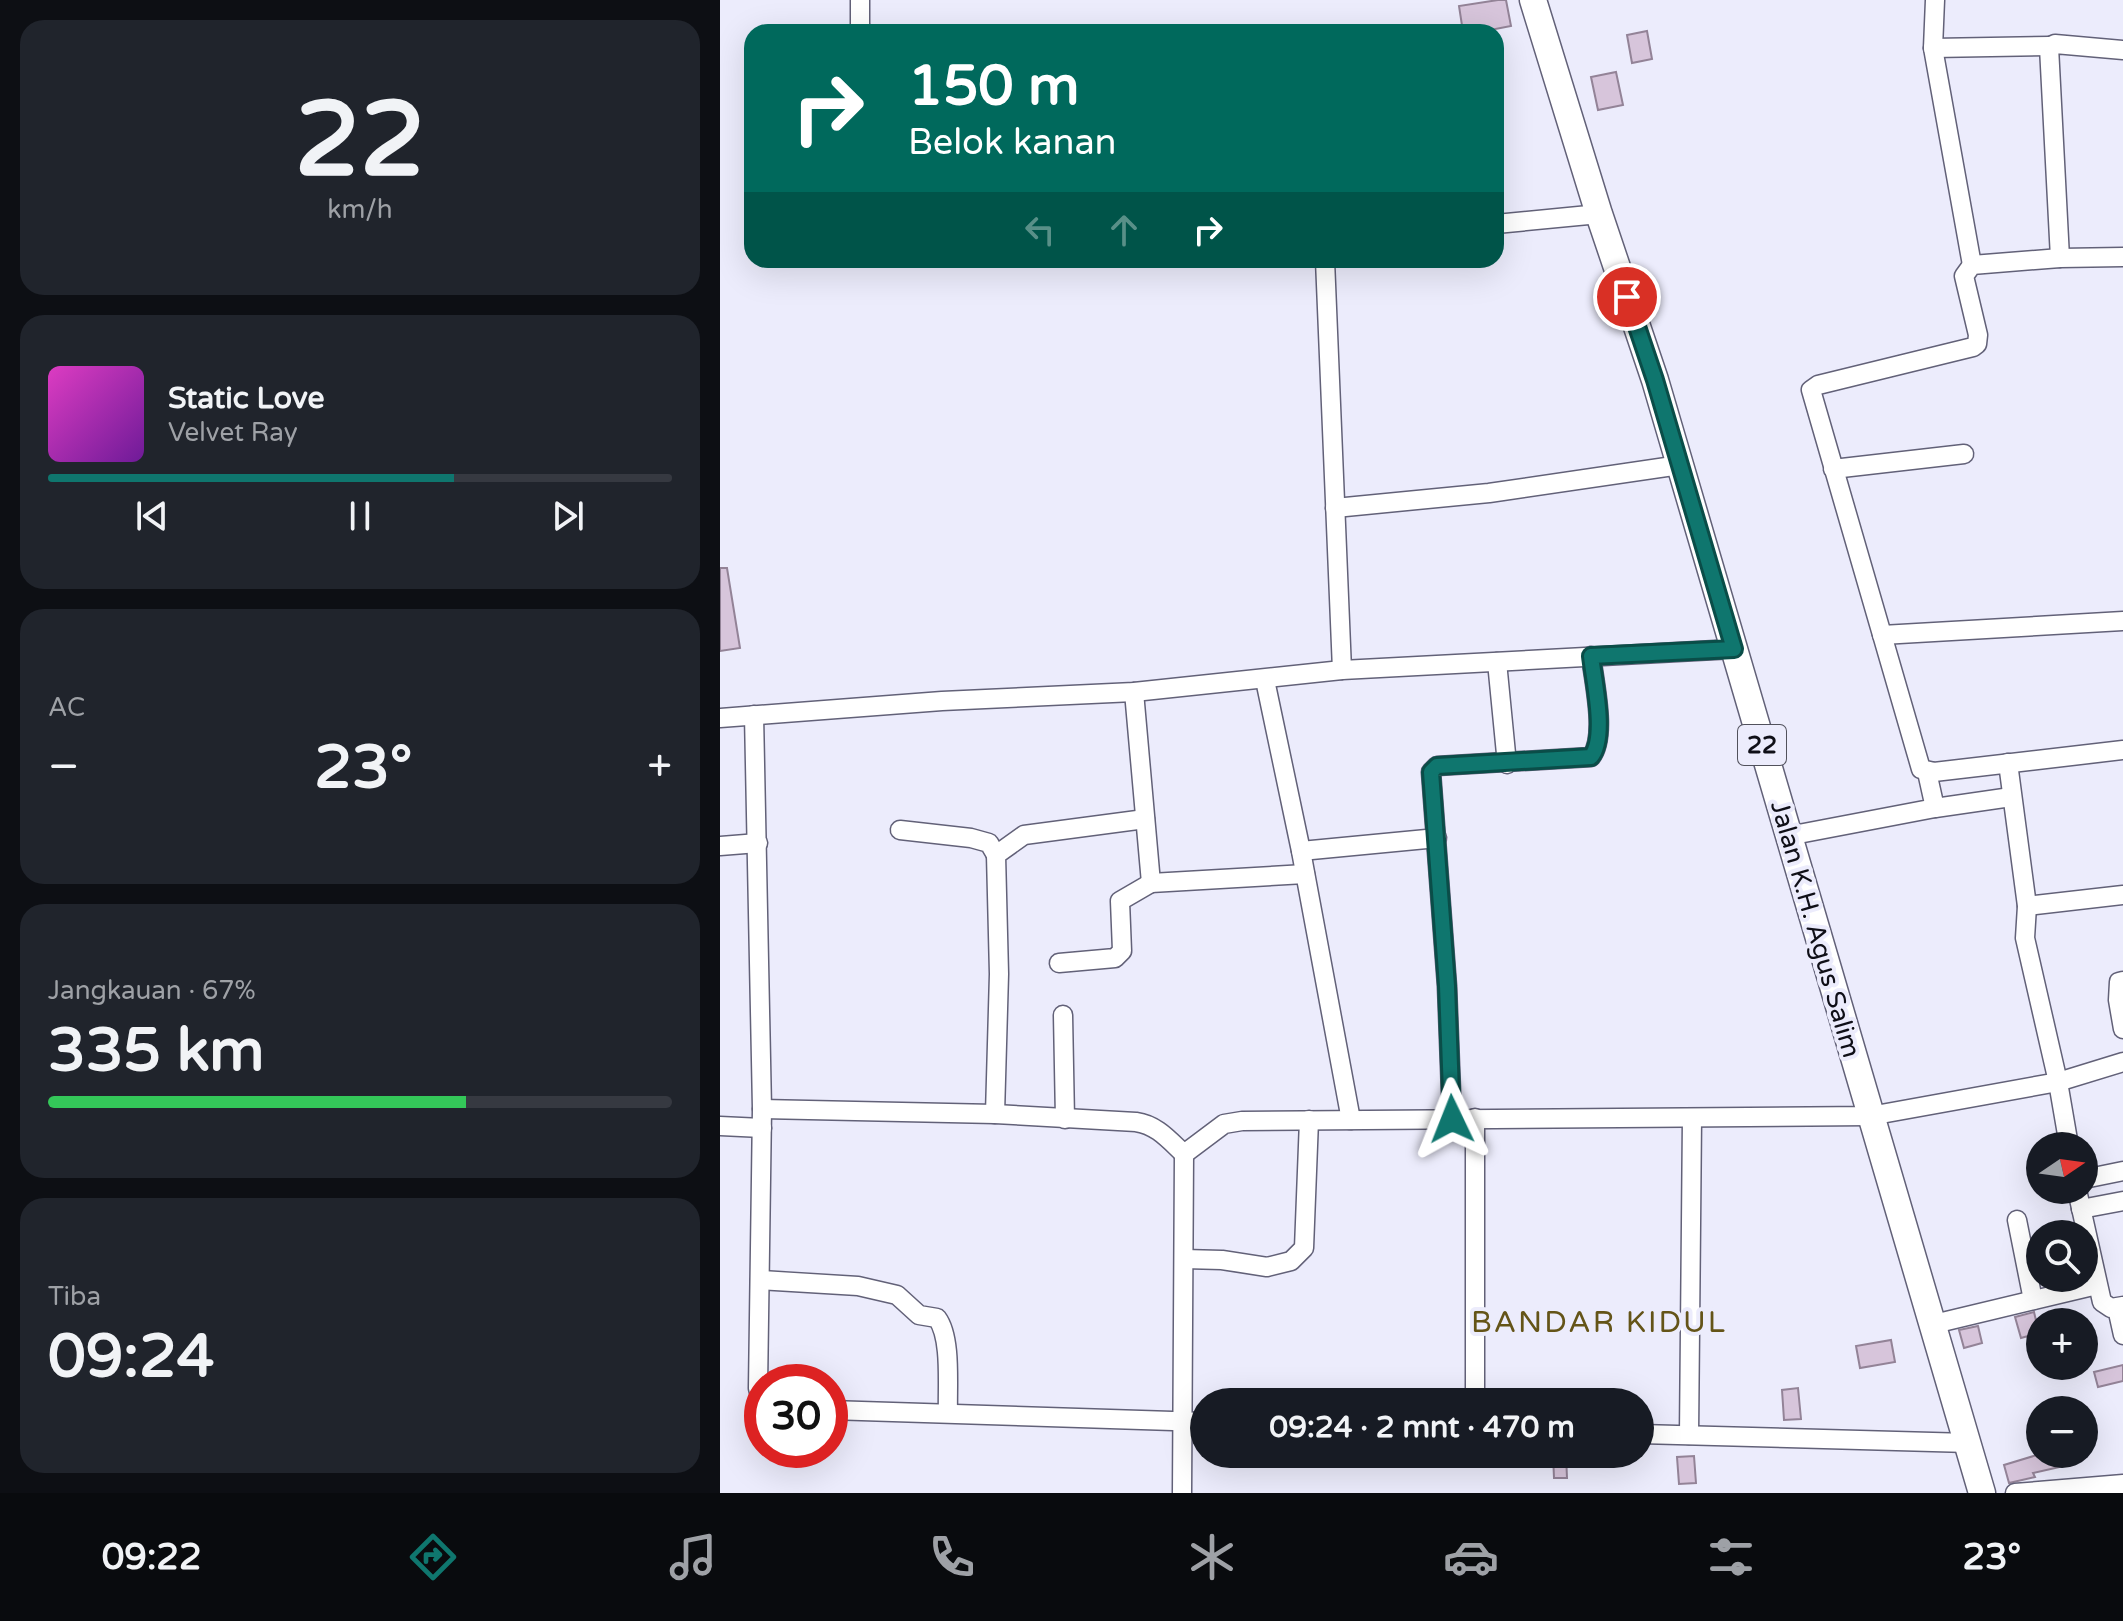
<!DOCTYPE html>
<html lang="id">
<head>
<meta charset="utf-8">
<style>
	:root { --surface:#171b24; --page:#20242c; --text:#f1f3f6; --muted:#9ea1a6; --line:#363941; --accent:#0f766e }
	body { margin:0; font-family:"Varela Round",sans-serif; background:var(--page); color:var(--text); height:100vh; display:flex; flex-direction:column; font-size:30px; white-space:nowrap }
	* { box-sizing:border-box; margin:0 }
	p { font-size:26px; color:var(--muted) }
	.icon { flex:none; width:44px; height:44px; fill:none; stroke:currentColor; stroke-width:2; stroke-linecap:round; stroke-linejoin:round }
	.map { position:relative; flex:1; overflow:hidden }
	.sheet { display:flex; flex-direction:column; gap:20px; padding:20px; background:#0d0f14; width:720px }
	.sheet>* { flex:none }
	.hud { position:absolute; left:24px; top:24px; width:760px; height:244px; border-radius:24px; box-shadow:0 8px 32px #0002; background:#00695c; color:#fff; overflow:hidden }
	.needle { width:52px; rotate:77deg }
	.fabs { position:absolute; left:1306px; top:1132px; display:grid; gap:16px }
	.fabs a { display:grid; place-items:center; width:72px; height:72px; border-radius:50%; background:var(--surface); box-shadow:0 8px 32px #0002; font-size:40px }
	.speed { position:absolute; left:24px; top:1364px; display:flex; gap:16px; font-size:40px; font-weight:700; text-align:center }
	.speed>* { display:grid; place-content:center; width:104px; height:104px; border-radius:50%; background:var(--surface); box-shadow:0 8px 32px #0002; line-height:1 }
	.speed .limit { border:12px solid #d22; background:#fff; color:#111 }
	.pin { position:absolute; display:grid; place-items:center; width:68px; height:68px; color:#fff; margin:-34px; border:4px solid #fff; border-radius:50%; box-shadow:0 2px 8px #0007 }
	.me { position:absolute; width:88px; margin:-44px; rotate:358deg; stroke-linejoin:round; filter:drop-shadow(0 0 6px #0008) }
	.turn { display:flex; align-items:center; gap:28px; height:168px; padding:0 32px; font-size:36px }
	.turn .icon { width:104px; height:104px; stroke-width:2.5 }
	.turn b { display:block; font-size:56px; line-height:68px }
	.lanes { display:flex; align-items:center; height:76px; padding:0 32px; background:#0003; justify-content:center; gap:40px; direction:ltr }
	.lanes .off { opacity:.35 }
	.big { font-size:60px; font-weight:700; line-height:1.1 }
	.sheet .widget { flex:1; display:flex; flex-direction:column; justify-content:center; gap:12px; min-width:0; padding:0 28px; border-radius:24px; background:var(--page) }
	.sheet .dial { align-items:center; gap:0 }
	.dial b { font-size:104px; line-height:1 }
	.song { display:flex; align-items:center; gap:24px }
	.cover { width:96px; height:96px; border-radius:12px; background:linear-gradient(135deg,hsl(310 70% 55%),hsl(280 70% 35%)) }
	.played { height:8px; border-radius:4px; background:linear-gradient(90deg,var(--accent) 65%,var(--line) 65%) }
	.keys { display:flex; justify-content:space-around; direction:ltr }
	.heat { display:flex; justify-content:space-between; align-items:center; font-size:44px; direction:ltr }
	.charge { height:12px; border-radius:6px; background:linear-gradient(90deg,#34c759 67%,var(--line) 0) }
	.trip { position:absolute; left:470px; top:1388px; width:464px; height:80px; border-radius:40px; background:var(--surface); box-shadow:0 8px 32px #0002; font-weight:700; line-height:80px; text-align:center }
	.tabs { display:flex; height:128px; justify-content:space-around; align-items:center; background:#090b0e; color:var(--muted) }
	.tabs .icon { width:56px; height:56px }
	.tabs .active { color:var(--accent) }
	.tabs b { font-size:36px; color:var(--text) }
	main { display:flex; flex:1; min-height:0 }
	.map>svg:first-child { display:block }
</style>
</head>
<body>
<main>
<section class="sheet">
<div class="widget dial"><b>22</b><p>km/h</p></div>
<div class="widget">
<div class="song"><i class="cover"></i><div><b>Static Love</b><p>Velvet Ray</p></div></div>
<div class="played"></div>
<div class="keys"><svg class="icon" aria-label="previous" viewBox="0 0 24 24"><path d="M18 5L8 12l10 7zM5 5v14"/></svg><svg class="icon" aria-label="pause" viewBox="0 0 24 24"><path d="M8 5v14M16 5v14"/></svg><svg class="icon" aria-label="next" viewBox="0 0 24 24"><path d="M6 5l10 7-10 7zM19 5v14"/></svg></div>
</div>
<div class="widget"><p>AC</p>
<div class="heat"><a>−</a><b class="big">23°</b><a>+</a></div>
</div>
<div class="widget"><p>Jangkauan · 67%</p><b class="big">335 km</b><div class="charge"></div></div>
<div class="widget"><p>Tiba</p><b class="big">09:24</b></div>
</section>
<div class="map">
<svg width="1403" height="1493" viewBox="0 0 1403 1493">
	<rect width="100%" height="100%" fill="#ececfc"/>
	<!-- building -->
	<g fill="#d7c5db" stroke="#938397" stroke-width="2">
		<polygon points="778,0 786,0 791,26 760,32 743,32 739,6"/>
		<polygon points="927,31 932,59 912,63 907,35"/>
		<polygon points="896,72 903,105 878,110 871,77"/>
		<polygon points="0,568 7,568 20,648 0,651"/>
		<polygon points="1314,1312 1319,1333 1301,1338 1295,1317"/>
		<polygon points="1258,1326 1262,1343 1244,1348 1239,1330"/>
		<polygon points="1171,1340 1175,1362 1140,1368 1136,1346"/>
		<polygon points="1403,1365 1403,1381 1378,1387 1374,1372"/>
		<polygon points="1078,1388 1081,1419 1064,1420 1062,1390"/>
		<polygon points="833,1454 846,1454 847,1478 834,1478"/>
		<polygon points="1320,1454 1341,1454 1344,1466 1313,1473 1315,1477 1289,1483 1284,1465"/>
		<polygon points="974,1456 976,1483 959,1484 957,1457"/>
	</g>
	<g fill="none" stroke-linecap="round" stroke-linejoin="round">
		<!-- minor casing -->
		<g stroke="#626178" stroke-width="21">
			<g id="minor">
				<polyline points="140,0 140,26 143,32"/>
				<polyline points="1215,0 1213,48 1252,265"/>
				<polyline points="1213,48 1330,46"/>
				<polyline points="776,224 879,214"/>
				<polyline points="1403,257 1340,258 1252,265 1244,276 1258,335 1257,344 1253,347 1098,385 1091,390 1201,769 1214,772 1403,750"/>
				<polyline points="1340,258 1329,47 1335,44 1403,50"/>
				<polyline points="605,260 622,670"/>
				<polyline points="1113,469 1244,454"/>
				<polyline points="615,508 769,493 960,465"/>
				<polyline points="1162,635 1403,621"/>
				<polyline points="777,662 787,764"/>
				<polyline points="545,680 581,851 631,1120"/>
				<polyline points="414,692 431,883 585,874"/>
				<polyline points="34,715 42,1109 38,1388 42,1405"/>
				<polyline points="0,718 222,701 414,692 622,670 1014,649"/>
				<polyline points="1288,763 1307,906 1305,938 1338,1082 1349,1146"/>
				<polyline points="1215,808 1291,797"/>
				<polyline points="180,830 251,838 269,843 276,855"/>
				<polyline points="1068,836 1215,808 1207,772"/>
				<polyline points="0,846 38,843"/>
				<polyline points="581,851 717,838"/>
				<polyline points="1307,906 1403,895"/>
				<polyline points="339,963 395,958 402,951 400,901 431,883"/>
				<polyline points="1403,981 1399,982 1398,1000 1403,1029"/>
				<polyline points="343,1015 345,1119"/>
				<path d="M42,1109L275,1114L416,1122C437,1125 449,1140 464,1154L504,1124L522,1121L1150,1116L1338,1082L1403,1062"/>
				<polyline points="275,1114 279,974 276,855 304,835 425,819"/>
				<path d="M732,1119L727,986L711,772L717,766L871,757C887,737 874,682 871,656"/>
				<polyline points="0,1126 42,1128"/>
				<polyline points="1364,1179 1403,1171"/>
				<polyline points="1357,1190 1382,1302 1391,1308 1403,1306"/>
				<polyline points="1361,1209 1403,1201"/>
				<polyline points="1297,1220 1313,1300"/>
				<polyline points="464,1259 502,1260 547,1267 571,1261 584,1248 589,1120"/>
				<path d="M40,1280L138,1286L177,1295L199,1315L217,1318C232,1338 227,1387 228,1413"/>
				<polyline points="1397,1308 1403,1335"/>
				<polyline points="1214,1324 1377,1285"/>
				<polyline points="755,1402 755,1118"/>
				<polyline points="110,1410 484,1422"/>
				<polyline points="920,1434 1249,1443"/>
				<polyline points="969,1435 972,1118"/>
				<polyline points="462,1493 464,1154"/>
				<polyline points="1295,1493 1403,1484"/>
			</g>
		</g>
		<!-- highway casing -->
		<g stroke="#626178" stroke-width="29">
			<polyline id="highway" points="813,0 879,214 935,380 960,465 1262,1493"/>
		</g>
		<!-- minor -->
		<use href="#minor" stroke="#fff" stroke-width="18"/>
		<!-- highway -->
		<use href="#highway" stroke="#fff" stroke-width="26"/>
	</g>
	<g fill="none" stroke-linecap="round" stroke-linejoin="round">
		<!-- route casing -->
		<g stroke="#0a4d48" stroke-width="20">
			<path id="route" d="M732,1119L727,986L711,772L717,766L871,757C887,737 874,682 871,656L1014,649L935,380L907,297"/>
		</g>
		<!-- route -->
		<use href="#route" stroke="#0f766e" stroke-width="14"/>
	</g>
	<g text-anchor="middle" stroke-width="8" stroke-linejoin="round" paint-order="stroke">
		<!-- shield labels -->
		<rect fill="#ececfc" stroke="#51515c" stroke-width="2" x="1018" y="725" width="48" height="40" rx="6"/>
		<g font-size="24" font-weight="bold" fill="#0f0f17">
			<text x="1042" y="753">22</text>
		</g>
		<!-- street labels -->
		<g font-size="26" fill="#0f0f17" stroke="#ececfc">
			<text transform="translate(1096 929) rotate(74)" y="9">Jalan K.H. Agus Salim</text>
		</g>
		<!-- quarter labels -->
		<g font-size="30" letter-spacing="2" fill="#645418" stroke="#ececfc">
			<text x="879" y="1332">BANDAR KIDUL</text>
		</g>
	</g>
</svg>
<div class="fabs">
<a><svg class="needle" viewBox="-14 -14 28 28"><path d="M0-13l5 13h-10z" fill="#e53935"/><path d="M0 13l5-13h-10z" fill="#9ea1a6"/></svg></a>
<a><svg class="icon" aria-label="search" viewBox="0 0 24 24"><circle cx="10" cy="10" r="6"/><path d="M15 15l6 6"/></svg></a>
<a>+</a>
<a>−</a>
</div>
<div class="speed"><div class="limit">30</div></div>
<div class="pin" style="left:907px;top:297px;background:#d93025"><svg class="icon" aria-label="arrive" viewBox="0 0 24 24"><path d="M6 21V4h12l-3 4 3 4H6"/></svg></div>
<svg class="me" style="left:732px;top:1119px" viewBox="-20 -20 40 40"><path d="M0-17L14 15 0 8-14 15z" fill="#0f766e" stroke="#fff" stroke-width="4"/></svg>
<div class="trip">09:24 · 2 mnt · 470 m</div>
<div class="hud">
<div class="turn"><svg class="icon" aria-label="right" viewBox="0 0 24 24"><path d="M7 20v-9h11M14 6l5 5-5 5"/></svg><div><b>150 m</b>Belok kanan</div></div>
<div class="lanes"><svg class="icon off" aria-label="left" viewBox="0 0 24 24"><path d="M17 20v-9H6M10 6l-5 5 5 5"/></svg><svg class="icon off" aria-label="ahead" viewBox="0 0 24 24"><path d="M12 20V5M6 11l6-6 6 6"/></svg><svg class="icon" aria-label="right" viewBox="0 0 24 24"><path d="M7 20v-9h11M14 6l5 5-5 5"/></svg></div>
</div>
</div>
</main>
<nav class="tabs">
<b>09:22</b>
<svg class="icon active" aria-label="directions" viewBox="0 0 24 24"><path d="M12 3l9 9-9 9-9-9zM9 14v-3h6M13 9l2 2-2 2"/></svg>
<svg class="icon" aria-label="music" viewBox="0 0 24 24"><path d="M9 18V5l10-2v13"/><circle cx="6" cy="18" r="3"/><circle cx="16" cy="16" r="3"/></svg>
<svg class="icon" aria-label="phone" viewBox="0 0 24 24"><path d="M5 4h4l2 5-3 2q2 4 5 5l2-3 5 2v4C11 20 4 13 5 4z"/></svg>
<svg class="icon" aria-label="climate" viewBox="0 0 24 24"><path d="M12 3v18M4 7l16 10M4 17L20 7"/></svg>
<svg class="icon" aria-label="car" viewBox="0 0 24 24"><path d="M5 17H2v-5l4-1 3-4h7l3 4 3 1v5h-3M9 17h6M6 11h13"/><circle cx="7" cy="17" r="2"/><circle cx="17" cy="17" r="2"/></svg>
<svg class="icon" aria-label="filters" viewBox="0 0 24 24"><path d="M4 7h16M4 17h16"/><circle cx="9" cy="7" r="2"/><circle cx="15" cy="17" r="2"/></svg>
<b>23°</b>
</nav>
</body>
</html>
